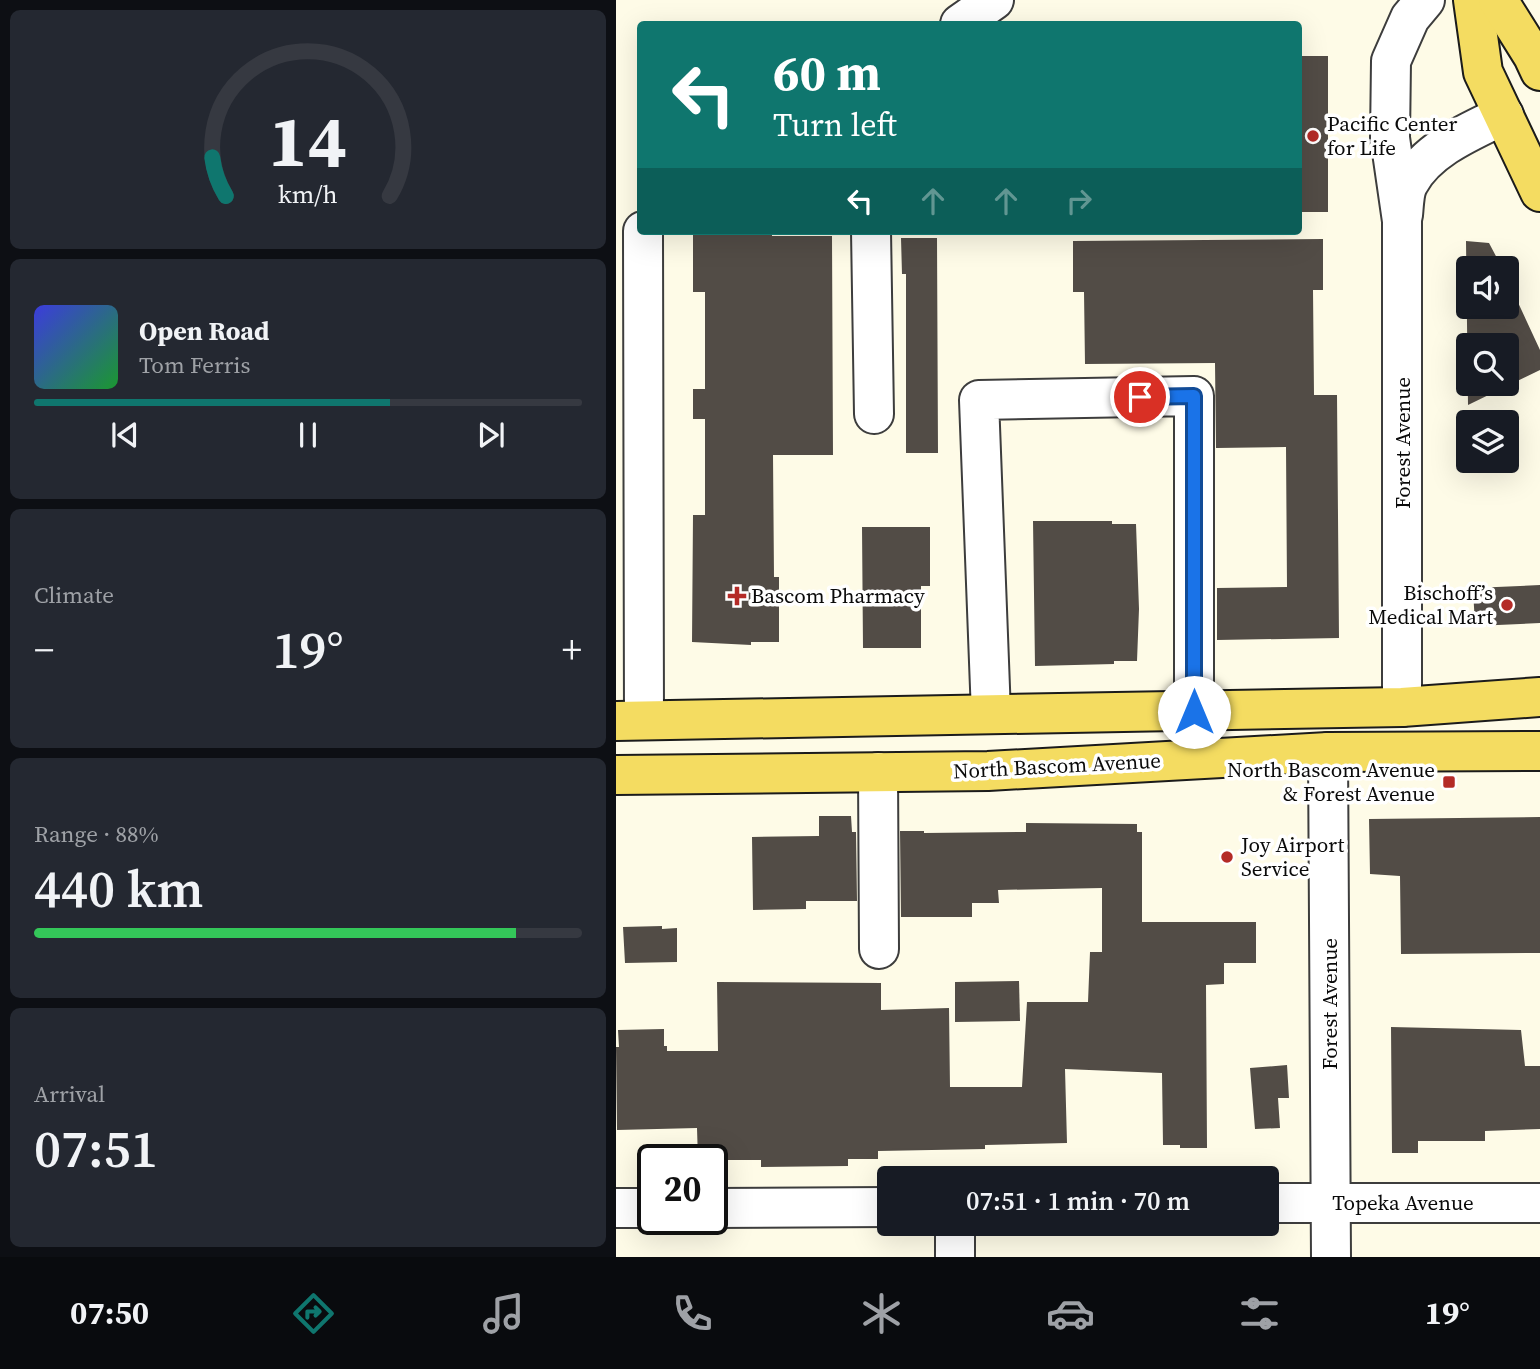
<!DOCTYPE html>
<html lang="en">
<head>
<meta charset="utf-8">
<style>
	:root { --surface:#171b24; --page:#242831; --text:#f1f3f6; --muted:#9ea1a6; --line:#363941; --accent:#0f766e }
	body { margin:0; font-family:"Source Serif 4",serif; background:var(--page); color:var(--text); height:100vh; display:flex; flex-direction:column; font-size:26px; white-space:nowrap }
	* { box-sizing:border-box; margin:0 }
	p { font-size:23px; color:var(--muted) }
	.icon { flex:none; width:38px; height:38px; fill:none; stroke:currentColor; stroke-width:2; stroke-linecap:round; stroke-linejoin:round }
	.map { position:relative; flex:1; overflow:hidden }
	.sheet { display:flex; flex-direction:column; gap:10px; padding:10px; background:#0d0f14; width:616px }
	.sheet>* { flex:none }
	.hud { position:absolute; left:21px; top:21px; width:665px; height:214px; border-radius:7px; box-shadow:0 7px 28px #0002; background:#0f766e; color:#fff; overflow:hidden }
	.tools { position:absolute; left:840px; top:256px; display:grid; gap:14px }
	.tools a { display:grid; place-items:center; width:63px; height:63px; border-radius:7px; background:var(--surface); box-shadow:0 7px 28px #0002; font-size:35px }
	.speed { position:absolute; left:21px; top:1144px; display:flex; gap:14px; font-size:35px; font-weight:700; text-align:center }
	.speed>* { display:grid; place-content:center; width:91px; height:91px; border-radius:50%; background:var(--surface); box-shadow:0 7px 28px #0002; line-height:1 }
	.speed .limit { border:4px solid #111; border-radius:10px; background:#fff; color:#111 }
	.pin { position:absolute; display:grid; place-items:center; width:60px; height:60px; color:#fff; margin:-30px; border:4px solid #fff; border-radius:50%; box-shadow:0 2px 7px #0007 }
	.me { position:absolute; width:77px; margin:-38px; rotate:0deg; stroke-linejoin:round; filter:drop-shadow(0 0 5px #0008) }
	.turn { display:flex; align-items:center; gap:24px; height:147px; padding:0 21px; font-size:32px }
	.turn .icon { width:91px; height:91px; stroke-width:2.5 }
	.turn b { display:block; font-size:49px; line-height:60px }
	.lanes { display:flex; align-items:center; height:66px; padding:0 21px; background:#0003; justify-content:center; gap:35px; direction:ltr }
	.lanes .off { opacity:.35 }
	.big { font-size:52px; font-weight:600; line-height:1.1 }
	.sheet .tile { flex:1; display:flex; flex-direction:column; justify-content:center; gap:10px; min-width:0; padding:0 24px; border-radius:10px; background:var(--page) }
	.sheet .dial { align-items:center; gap:0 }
	.dial svg { height:182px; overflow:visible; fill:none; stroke:var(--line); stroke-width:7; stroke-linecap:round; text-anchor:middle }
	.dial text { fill:var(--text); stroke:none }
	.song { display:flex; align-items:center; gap:21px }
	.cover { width:84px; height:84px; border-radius:10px; background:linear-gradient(135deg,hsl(240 70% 55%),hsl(130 70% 35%)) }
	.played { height:7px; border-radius:4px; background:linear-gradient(90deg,var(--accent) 65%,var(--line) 65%) }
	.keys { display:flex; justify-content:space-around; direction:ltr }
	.heat { display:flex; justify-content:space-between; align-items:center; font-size:38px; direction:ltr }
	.charge { height:10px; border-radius:5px; background:linear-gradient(90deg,#34c759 88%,var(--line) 0) }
	.trip { position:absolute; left:261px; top:1166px; width:402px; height:70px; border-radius:7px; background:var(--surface); box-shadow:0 7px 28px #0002; font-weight:600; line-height:70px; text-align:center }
	.dock { display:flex; height:112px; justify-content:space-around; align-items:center; background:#090b0e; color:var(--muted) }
	.dock .icon { width:49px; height:49px }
	.dock .on { color:var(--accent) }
	.dock b { font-size:32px; color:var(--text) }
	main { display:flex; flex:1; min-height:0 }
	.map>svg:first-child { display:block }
</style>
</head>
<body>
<main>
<section class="sheet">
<div class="tile dial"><svg viewBox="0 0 100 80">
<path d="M14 69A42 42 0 1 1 86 69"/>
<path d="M14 69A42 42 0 0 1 8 52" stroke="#0f766e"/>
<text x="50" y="56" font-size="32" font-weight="700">14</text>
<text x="50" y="72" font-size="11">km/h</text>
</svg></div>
<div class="tile">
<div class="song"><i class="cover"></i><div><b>Open Road</b><p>Tom Ferris</p></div></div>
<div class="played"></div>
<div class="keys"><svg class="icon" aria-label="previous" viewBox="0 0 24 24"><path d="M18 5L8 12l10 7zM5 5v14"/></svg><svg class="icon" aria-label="pause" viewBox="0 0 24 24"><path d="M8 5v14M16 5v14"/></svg><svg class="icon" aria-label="next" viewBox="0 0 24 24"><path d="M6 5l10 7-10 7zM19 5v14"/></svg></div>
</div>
<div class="tile"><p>Climate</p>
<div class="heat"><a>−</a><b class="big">19°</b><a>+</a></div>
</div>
<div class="tile"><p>Range · 88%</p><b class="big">440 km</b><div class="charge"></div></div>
<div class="tile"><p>Arrival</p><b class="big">07:51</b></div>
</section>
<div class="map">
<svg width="924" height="1257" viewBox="0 0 924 1257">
	<rect width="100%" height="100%" fill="#fefbe7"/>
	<!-- building -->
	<g fill="#524c46" fill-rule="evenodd">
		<rect x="682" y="56" width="30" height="156"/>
		<polygon points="77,231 156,231 156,236 216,236 217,455 157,455 158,577 163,577 163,642 135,642 135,645 76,642 77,515 89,515 89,419 77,419 77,389 89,389 89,292 77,292"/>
		<polygon points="285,238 321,238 322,453 290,453 290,274 286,274"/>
		<polygon points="707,239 707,290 697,290 698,395 721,395 723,638 601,640 601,588 671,587 670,447 600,448 599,363 469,364 468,292 457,292 457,241"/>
		<path d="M850,241L873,243L882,260L888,262L886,268H852V306H891V280L894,287L900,289L899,296L924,350V370L852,405ZM852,345H891V383H852Z"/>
		<polygon points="417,521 496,521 496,524 520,524 523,609 521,661 498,661 498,664 419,666"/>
		<polygon points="246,527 314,527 314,586 305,586 305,648 247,648"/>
		<polygon points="924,585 924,623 859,626 857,588"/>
		<polygon points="203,816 235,816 236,832 240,832 241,901 190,901 190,909 137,910 136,837 203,836"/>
		<polygon points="924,817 924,953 785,954 784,876 754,874 753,819"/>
		<polygon points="410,823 521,824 521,832 526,832 526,922 640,922 640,963 608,963 608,984 590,985 591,1148 564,1148 564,1145 547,1145 546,1073 449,1069 451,1143 369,1145 369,1149 262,1151 262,1159 232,1159 232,1166 145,1167 145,1160 82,1160 81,1128 1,1130 0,1047 3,1047 2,1030 48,1029 48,1046 51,1046 51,1051 102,1051 101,982 265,983 265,1010 333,1008 334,1087 406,1087 411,1002 472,1002 474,952 486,952 486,888 382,890 383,903 356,903 356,917 285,917 284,831 308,831 308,833 410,832"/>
		<polygon points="46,926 46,929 61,928 61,962 9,963 7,927"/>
		<polygon points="403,981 404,1021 339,1022 339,982"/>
		<polygon points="775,1027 905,1030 909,1066 924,1066 924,1129 869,1131 869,1141 802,1141 802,1153 776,1153"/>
		<polygon points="671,1065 673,1098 662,1098 664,1128 639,1129 634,1068"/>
	</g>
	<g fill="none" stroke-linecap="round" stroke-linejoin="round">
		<!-- minor casing -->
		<g stroke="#3d3d3d" stroke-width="42">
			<g id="minor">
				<polyline points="344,24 378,0"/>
				<path d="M787,215C788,206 788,191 793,183C811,149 855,131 888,115"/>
				<polyline points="27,231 28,720"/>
				<polyline points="255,231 258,414"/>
				<polyline points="786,707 786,221 774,138 775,61 794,18 809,0"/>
				<polyline points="375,714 363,400 578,396 578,712"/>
				<polyline points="712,752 715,1257"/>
				<polyline points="262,772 263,949"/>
				<polyline points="651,1203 924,1203"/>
				<polyline points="0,1208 37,1208"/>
				<polyline points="96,1208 273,1207"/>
				<polyline points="339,1223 339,1257"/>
			</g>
		</g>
		<!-- major casing -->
		<g stroke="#1b1b1b" stroke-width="42">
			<g id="major">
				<polyline points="857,0 867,72 924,192"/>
				<polyline points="882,0 917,56 924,71"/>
				<polyline points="0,721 786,707 924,697"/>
				<polyline points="0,775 372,771 712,752 924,751"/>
			</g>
		</g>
		<!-- minor -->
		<use href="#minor" stroke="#fff" stroke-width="38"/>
		<!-- major -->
		<use href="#major" stroke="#f4dc61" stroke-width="38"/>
	</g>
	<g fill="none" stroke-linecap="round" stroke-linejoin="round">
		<!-- route casing -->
		<g stroke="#114b97" stroke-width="18">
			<polyline id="route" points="524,397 578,396 578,712"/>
		</g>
		<!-- route -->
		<use href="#route" stroke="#1a73e8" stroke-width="12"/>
	</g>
	<!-- markers -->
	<g fill="#b42b27" stroke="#fff" stroke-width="2.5">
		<circle cx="697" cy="136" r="7"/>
		<path d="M117.5 585.5h7v7h7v7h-7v7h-7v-7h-7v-7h7z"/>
		<circle cx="891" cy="605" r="7"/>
		<rect x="826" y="775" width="14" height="14" rx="3.5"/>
		<circle cx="611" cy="857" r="7"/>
	</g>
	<g text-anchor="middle" stroke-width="7" stroke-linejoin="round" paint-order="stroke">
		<!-- poi labels -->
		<g font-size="21" fill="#0a0a0a" stroke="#fff" text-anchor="start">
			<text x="711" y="131">Pacific Center<tspan x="711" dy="24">for Life</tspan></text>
			<text x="877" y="600" text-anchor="end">Bischoff’s<tspan x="877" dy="24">Medical Mart</tspan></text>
			<text x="135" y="603">Bascom Pharmacy</text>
			<text x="819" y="777" text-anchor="end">North Bascom Avenue<tspan x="819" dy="24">&amp; Forest Avenue</tspan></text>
			<text x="625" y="852">Joy Airport<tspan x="625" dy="24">Service</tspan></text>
		</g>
		<!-- street labels -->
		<g font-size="21" fill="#0a0a0a" stroke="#fff">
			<text transform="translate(787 443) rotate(-90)" y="7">Forest Avenue</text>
			<text transform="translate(441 766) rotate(-3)" y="7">North Bascom Avenue</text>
			<text transform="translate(714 1004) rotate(-90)" y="7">Forest Avenue</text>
			<text x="787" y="1210">Topeka Avenue</text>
		</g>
	</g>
</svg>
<div class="tools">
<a><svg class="icon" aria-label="sound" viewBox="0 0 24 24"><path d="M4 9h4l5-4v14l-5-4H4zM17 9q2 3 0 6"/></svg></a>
<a><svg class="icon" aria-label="search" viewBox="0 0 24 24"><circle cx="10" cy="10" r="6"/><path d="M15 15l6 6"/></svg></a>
<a><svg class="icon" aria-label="layers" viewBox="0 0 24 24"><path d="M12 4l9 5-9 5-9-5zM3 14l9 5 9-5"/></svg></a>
</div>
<div class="speed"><div class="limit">20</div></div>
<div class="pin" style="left:524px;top:397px;background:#d93025"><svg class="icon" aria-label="arrive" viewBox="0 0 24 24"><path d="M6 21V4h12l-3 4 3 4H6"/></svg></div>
<svg class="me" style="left:578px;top:712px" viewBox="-20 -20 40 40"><circle r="19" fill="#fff"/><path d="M0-13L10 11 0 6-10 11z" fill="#1a73e8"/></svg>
<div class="trip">07:51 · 1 min · 70 m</div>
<div class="hud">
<div class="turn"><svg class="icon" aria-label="left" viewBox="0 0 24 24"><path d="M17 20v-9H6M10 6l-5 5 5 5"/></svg><div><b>60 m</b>Turn left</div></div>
<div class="lanes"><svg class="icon" aria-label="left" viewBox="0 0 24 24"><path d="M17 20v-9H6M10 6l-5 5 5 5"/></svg><svg class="icon off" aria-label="ahead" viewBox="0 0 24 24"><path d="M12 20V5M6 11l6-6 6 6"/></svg><svg class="icon off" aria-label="ahead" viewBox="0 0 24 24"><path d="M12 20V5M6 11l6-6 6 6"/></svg><svg class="icon off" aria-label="right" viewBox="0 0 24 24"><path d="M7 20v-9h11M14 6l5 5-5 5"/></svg></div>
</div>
</div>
</main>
<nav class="dock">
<b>07:50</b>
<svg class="icon on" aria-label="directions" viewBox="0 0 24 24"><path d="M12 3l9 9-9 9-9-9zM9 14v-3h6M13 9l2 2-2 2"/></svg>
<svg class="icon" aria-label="music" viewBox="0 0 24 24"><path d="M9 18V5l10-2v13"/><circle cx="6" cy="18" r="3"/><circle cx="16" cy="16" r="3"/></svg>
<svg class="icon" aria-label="phone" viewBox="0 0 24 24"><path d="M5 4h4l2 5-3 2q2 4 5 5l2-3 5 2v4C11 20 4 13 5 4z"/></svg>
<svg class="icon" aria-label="climate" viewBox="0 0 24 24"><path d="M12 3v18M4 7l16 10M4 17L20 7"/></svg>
<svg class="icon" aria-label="car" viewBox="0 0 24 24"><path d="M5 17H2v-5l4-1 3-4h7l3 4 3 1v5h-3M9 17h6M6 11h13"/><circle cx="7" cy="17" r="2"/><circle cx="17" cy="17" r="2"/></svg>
<svg class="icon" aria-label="filters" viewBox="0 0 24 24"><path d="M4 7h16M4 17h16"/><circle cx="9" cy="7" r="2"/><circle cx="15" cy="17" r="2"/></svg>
<b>19°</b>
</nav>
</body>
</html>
